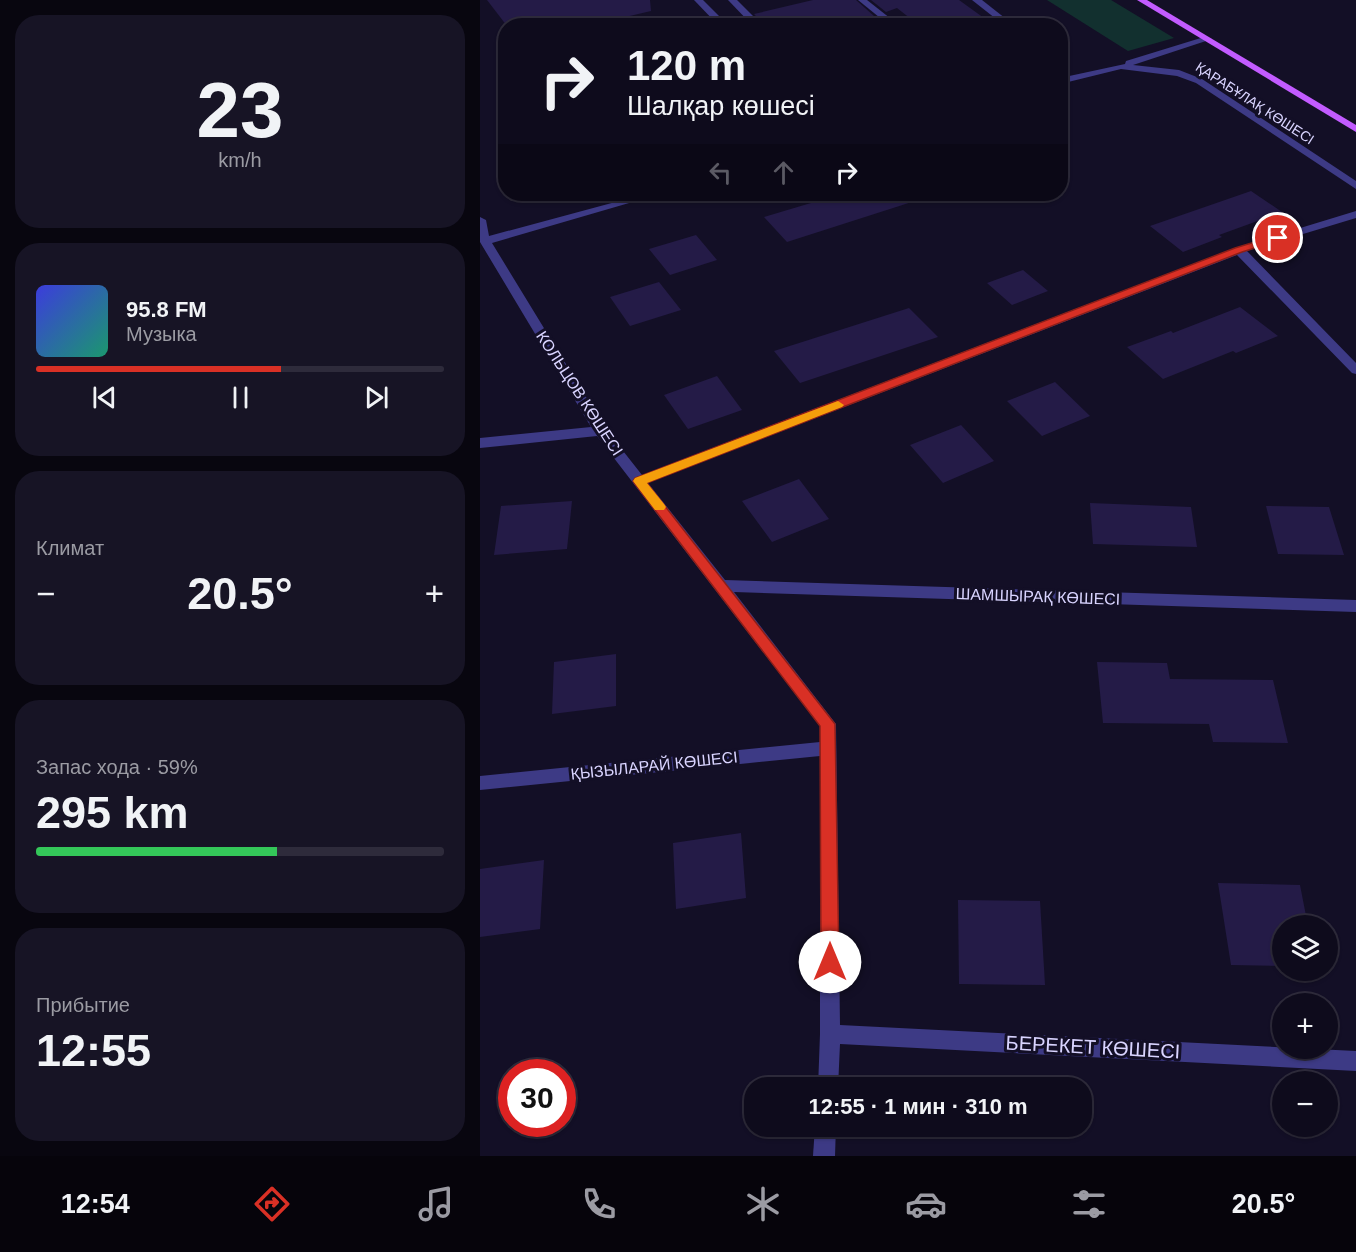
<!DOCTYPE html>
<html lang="ru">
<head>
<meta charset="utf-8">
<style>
	:root { --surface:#0e0b1c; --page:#171425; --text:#f1f3f6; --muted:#9b9ba3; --line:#2e2b3b; --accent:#d93025 }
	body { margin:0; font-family:Helvetica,sans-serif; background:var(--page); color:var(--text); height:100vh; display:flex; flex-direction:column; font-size:22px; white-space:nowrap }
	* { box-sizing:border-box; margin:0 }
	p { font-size:20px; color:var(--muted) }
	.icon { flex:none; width:33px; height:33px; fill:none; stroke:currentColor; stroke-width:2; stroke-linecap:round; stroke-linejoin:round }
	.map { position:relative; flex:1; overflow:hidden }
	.side { display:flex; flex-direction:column; gap:15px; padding:15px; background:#08060f; width:480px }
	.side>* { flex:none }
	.hud { position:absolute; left:18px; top:18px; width:570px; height:183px; border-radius:24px; box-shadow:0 2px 4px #0004,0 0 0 2px var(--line); background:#0e0b1c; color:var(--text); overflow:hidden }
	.fabs { position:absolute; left:792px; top:915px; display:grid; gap:12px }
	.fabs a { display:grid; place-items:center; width:66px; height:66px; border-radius:50%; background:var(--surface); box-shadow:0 2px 4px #0004,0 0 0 2px var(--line); font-size:30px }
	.speed { position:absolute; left:18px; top:1059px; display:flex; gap:12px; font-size:30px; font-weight:700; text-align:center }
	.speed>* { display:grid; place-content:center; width:78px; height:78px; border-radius:50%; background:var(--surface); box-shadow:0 2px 4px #0004,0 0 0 2px var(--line); line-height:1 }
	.speed .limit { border:9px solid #d22; background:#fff; color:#111 }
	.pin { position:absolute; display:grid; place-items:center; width:51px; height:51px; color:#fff; margin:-26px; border:3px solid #fff; border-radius:50%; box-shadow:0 2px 6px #0007 }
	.me { position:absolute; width:66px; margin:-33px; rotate:0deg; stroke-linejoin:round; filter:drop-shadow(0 0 4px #0008) }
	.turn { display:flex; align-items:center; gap:21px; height:126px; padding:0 30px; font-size:27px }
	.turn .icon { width:78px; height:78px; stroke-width:2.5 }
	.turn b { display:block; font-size:42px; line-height:51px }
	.lanes { display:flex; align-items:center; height:57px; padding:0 30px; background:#0003; justify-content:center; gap:30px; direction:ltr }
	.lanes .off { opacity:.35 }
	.big { font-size:45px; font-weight:600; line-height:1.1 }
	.side .card { flex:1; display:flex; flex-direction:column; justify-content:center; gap:9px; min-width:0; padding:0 21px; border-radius:24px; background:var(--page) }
	.side .dial { align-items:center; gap:0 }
	.dial b { font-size:78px; line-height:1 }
	.song { display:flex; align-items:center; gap:18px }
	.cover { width:72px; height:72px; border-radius:9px; background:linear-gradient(135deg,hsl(240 70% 55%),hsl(160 70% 35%)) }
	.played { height:6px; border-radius:3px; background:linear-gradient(90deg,var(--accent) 60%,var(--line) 60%) }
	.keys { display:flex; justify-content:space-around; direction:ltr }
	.heat { display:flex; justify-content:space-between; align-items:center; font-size:33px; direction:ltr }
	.charge { height:9px; border-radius:4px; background:linear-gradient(90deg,#34c759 59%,var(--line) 0) }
	.trip { position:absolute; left:264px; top:1077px; width:348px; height:60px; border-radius:24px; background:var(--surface); box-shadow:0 2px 4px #0004,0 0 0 2px var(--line); font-weight:600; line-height:60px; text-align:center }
	.menu { display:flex; height:96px; justify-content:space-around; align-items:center; background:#06040b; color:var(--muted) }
	.menu .icon { width:42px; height:42px }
	.menu .current { color:var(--accent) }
	.menu b { font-size:27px; color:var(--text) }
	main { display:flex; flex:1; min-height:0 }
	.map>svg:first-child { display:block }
</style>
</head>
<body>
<main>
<section class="side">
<div class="card dial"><b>23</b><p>km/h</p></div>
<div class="card">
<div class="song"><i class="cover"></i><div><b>95.8 FM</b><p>Музыка</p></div></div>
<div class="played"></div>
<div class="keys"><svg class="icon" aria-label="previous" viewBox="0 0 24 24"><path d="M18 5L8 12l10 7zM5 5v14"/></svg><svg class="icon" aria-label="pause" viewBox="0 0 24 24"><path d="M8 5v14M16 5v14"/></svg><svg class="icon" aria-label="next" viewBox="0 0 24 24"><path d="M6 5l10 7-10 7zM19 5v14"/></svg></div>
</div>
<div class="card"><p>Климат</p>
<div class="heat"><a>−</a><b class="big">20.5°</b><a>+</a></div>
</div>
<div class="card"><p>Запас хода · 59%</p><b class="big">295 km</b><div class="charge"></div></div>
<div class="card"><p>Прибытие</p><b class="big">12:55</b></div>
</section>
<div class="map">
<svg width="876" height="1156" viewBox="0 0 876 1156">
	<rect width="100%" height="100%" fill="#130f26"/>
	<!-- green -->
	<polygon fill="#12302f" points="567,0 631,0 694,38 648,51"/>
	<!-- building -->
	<g fill="#241b47">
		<polygon points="7,0 170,0 171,11 107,26 27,26"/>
		<polygon points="333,0 376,0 394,16 353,26 285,26 274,14"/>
		<polygon points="391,0 479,0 515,26 440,26 417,8 406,12"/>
		<polygon points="771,191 802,212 739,235 742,237 703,252 670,226"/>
		<polygon points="361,194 437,194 438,200 307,242 284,217"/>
		<polygon points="216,235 237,260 190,275 169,249"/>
		<polygon points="543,270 568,291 532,305 507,283"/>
		<polygon points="179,282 201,310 150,326 130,297"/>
		<polygon points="760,307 798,336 756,353 753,351 683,379 647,347 691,331 693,333"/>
		<polygon points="429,308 458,337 320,383 294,351"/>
		<polygon points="237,376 262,410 208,429 184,395"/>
		<polygon points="575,382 610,416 562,436 527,401"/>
		<polygon points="481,425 514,461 463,483 430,445"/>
		<polygon points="319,479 349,519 292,542 262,501"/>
		<polygon points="92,501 87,549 14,555 21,506"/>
		<polygon points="610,503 711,507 717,547 613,544"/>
		<polygon points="786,506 849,507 864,555 798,554"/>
		<polygon points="136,654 136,706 72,714 74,662"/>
		<polygon points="617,662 687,663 690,679 793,680 808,743 733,742 729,724 623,723"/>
		<polygon points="261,833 266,898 196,909 193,843"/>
		<polygon points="64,860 60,929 0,937 0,869"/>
		<polygon points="738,883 820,885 828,926 802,926 802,966 751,965"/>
		<polygon points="478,900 560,901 565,985 479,984"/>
	</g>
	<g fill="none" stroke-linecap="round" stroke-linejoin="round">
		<!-- minor -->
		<g fill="#3d3a85" fill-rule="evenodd">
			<polygon points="214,0 223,0 249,26 239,26"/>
			<polygon points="248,0 257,0 283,26 273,26"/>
			<polygon points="378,0 387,0 420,26 410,26"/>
			<polygon points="492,0 502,0 535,26 525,26"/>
			<polygon points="724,37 732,39 653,65 699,70 722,79 876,181 876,189 716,83 697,76 641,69 580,84 580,78 645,64 646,61"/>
			<polygon points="165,194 180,194 12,243 125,428 162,475 755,248 876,211 876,218 767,251 876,363 876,374 872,373 757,255 168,483 245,580 876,600 876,612 254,592 356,724 360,1025 876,1051 876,1071 360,1044 358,1088 338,1088 340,1034 340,756 0,790 0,776 340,742 340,726 117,436 0,448 0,438 111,427 0,242 0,217 6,220 9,236"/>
			<polygon points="335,1126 356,1126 355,1156 333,1156"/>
		</g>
		<!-- major -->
		<polygon fill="#c25bff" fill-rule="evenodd" points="657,0 667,0 876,125 876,132"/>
	</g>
	<!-- route -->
	<polygon fill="#d93025" stroke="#8d1f18" stroke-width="1.5" points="798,235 803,238 801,240 762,252 167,483 355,724 359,962 356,968 350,970 344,968 341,962 340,726 155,484 153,481 155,478 755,248"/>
	<!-- slow -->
	<polygon fill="#f59e0b" points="358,401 364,405 362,407 167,483 184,504 186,507 184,510 175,510 153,481 155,478"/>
	<g text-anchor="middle" stroke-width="6" stroke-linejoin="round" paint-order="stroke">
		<!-- far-street labels -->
		<g font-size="14" fill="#d9d4ff" stroke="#130f26">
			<text transform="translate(775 103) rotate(33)" y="5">ҚАРАБҰЛАҚ КӨШЕСІ</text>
		</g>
		<!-- street labels -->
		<g font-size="16" fill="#d9d4ff" stroke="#130f26">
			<text transform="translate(100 393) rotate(57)" y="6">КОЛЬЦОВ КӨШЕСІ</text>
			<text transform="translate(558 596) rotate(2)" y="6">ШАМШЫРАҚ КӨШЕСІ</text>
			<text transform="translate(174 765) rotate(-6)" y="6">ҚЫЗЫЛАРАЙ КӨШЕСІ</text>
		</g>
		<!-- near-street labels -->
		<g font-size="20" fill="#d9d4ff" stroke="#130f26">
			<text transform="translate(613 1047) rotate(3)" y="7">БЕРЕКЕТ КӨШЕСІ</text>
		</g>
	</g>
</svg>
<div class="fabs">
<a><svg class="icon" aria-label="layers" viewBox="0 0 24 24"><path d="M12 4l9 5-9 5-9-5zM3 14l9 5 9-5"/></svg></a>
<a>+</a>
<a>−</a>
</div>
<div class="speed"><div class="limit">30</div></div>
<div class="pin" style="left:798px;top:238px;background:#d93025"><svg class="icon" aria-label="arrive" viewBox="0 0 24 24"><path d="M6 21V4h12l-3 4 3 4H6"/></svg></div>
<svg class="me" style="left:350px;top:962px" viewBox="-20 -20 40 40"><circle r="19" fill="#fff"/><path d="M0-13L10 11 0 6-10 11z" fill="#d93025"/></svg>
<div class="trip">12:55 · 1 мин · 310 m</div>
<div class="hud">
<div class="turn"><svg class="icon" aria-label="right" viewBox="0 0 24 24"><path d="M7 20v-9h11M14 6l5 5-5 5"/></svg><div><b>120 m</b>Шалқар көшесі</div></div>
<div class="lanes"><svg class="icon off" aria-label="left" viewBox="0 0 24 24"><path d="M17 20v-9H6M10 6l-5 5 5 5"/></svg><svg class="icon off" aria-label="ahead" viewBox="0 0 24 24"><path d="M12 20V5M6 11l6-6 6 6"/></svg><svg class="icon" aria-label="right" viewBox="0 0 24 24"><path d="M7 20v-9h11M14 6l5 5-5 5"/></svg></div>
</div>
</div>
</main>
<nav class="menu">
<b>12:54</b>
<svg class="icon current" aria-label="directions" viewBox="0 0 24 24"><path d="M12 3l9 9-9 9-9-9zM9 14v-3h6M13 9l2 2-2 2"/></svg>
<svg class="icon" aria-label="music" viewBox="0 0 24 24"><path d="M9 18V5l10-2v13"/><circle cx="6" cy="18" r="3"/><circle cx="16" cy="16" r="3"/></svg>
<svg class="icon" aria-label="phone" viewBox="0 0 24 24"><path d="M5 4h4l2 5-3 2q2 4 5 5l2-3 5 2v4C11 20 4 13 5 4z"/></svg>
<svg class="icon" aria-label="climate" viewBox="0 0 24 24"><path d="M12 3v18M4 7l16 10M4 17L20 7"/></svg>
<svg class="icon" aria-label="car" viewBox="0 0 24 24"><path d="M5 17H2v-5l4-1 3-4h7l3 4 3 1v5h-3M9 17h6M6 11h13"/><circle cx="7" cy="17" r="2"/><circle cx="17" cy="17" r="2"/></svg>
<svg class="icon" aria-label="filters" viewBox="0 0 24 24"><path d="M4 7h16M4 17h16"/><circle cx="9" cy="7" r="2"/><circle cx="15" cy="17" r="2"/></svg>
<b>20.5°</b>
</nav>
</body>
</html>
